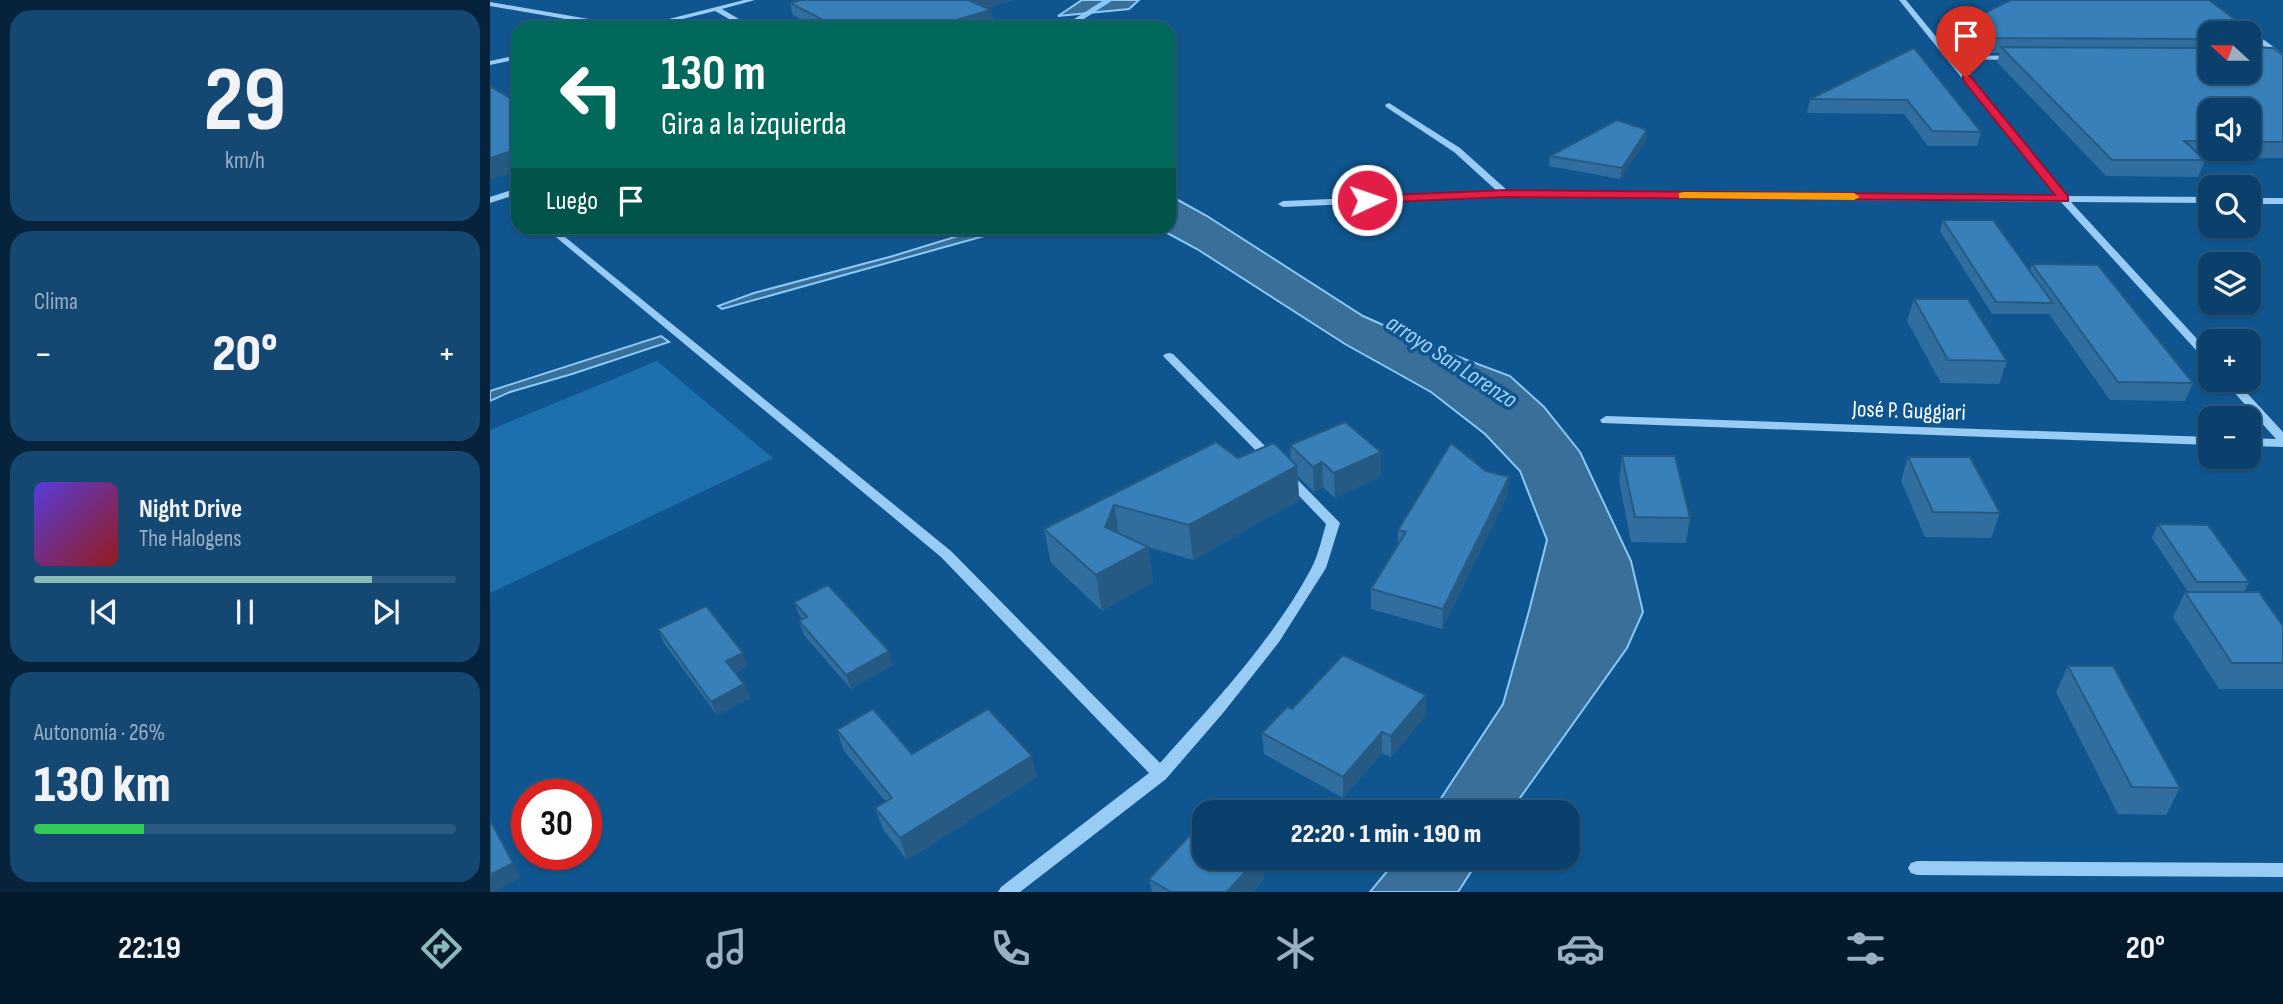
<!DOCTYPE html>
<html lang="es">
<head>
<meta charset="utf-8">
<style>
	:root { --surface:#0b406c; --page:#144772; --text:#f1f3f6; --muted:#9aafc2; --line:#2b597f; --accent:#8bbbb9 }
	body { margin:0; font-family:"Sofia Sans Condensed",sans-serif; background:var(--page); color:var(--text); height:100vh; display:flex; flex-direction:column; font-size:26px; white-space:nowrap }
	* { box-sizing:border-box; margin:0 }
	p { font-size:23px; color:var(--muted) }
	.icon { flex:none; width:38px; height:38px; fill:none; stroke:currentColor; stroke-width:2; stroke-linecap:round; stroke-linejoin:round }
	.map { position:relative; flex:1; overflow:hidden }
	.drawer { display:flex; flex-direction:column; gap:10px; padding:10px; background:#06233b; width:490px }
	.drawer>* { flex:none }
	.hud { position:absolute; left:21px; top:21px; width:665px; height:214px; border-radius:21px; box-shadow:0 2px 5px #0004,0 0 0 2px var(--line); background:#00695c; color:#fff; overflow:hidden }
	.needle { width:46px; rotate:291deg }
	.fabs { position:absolute; left:1708px; top:21px; display:grid; gap:14px }
	.fabs a { display:grid; place-items:center; width:63px; height:63px; border-radius:14px; background:var(--surface); box-shadow:0 2px 5px #0004,0 0 0 2px var(--line); font-size:35px }
	.speed { position:absolute; left:21px; top:779px; display:flex; gap:14px; font-size:35px; font-weight:700; text-align:center }
	.speed>* { display:grid; place-content:center; width:91px; height:91px; border-radius:50%; background:var(--surface); box-shadow:0 2px 5px #0004,0 0 0 2px var(--line); line-height:1 }
	.speed .limit { border:10px solid #d22; background:#fff; color:#111 }
	.pin { position:absolute; display:grid; place-items:center; width:60px; height:60px; color:#fff; margin:-72px -30px; border-radius:50% 50% 50% 0; rotate:-45deg; box-shadow:0 0 7px #0007 }
	.pin .icon { rotate:45deg }
	.me { position:absolute; width:77px; margin:-38px; rotate:87deg; stroke-linejoin:round; filter:drop-shadow(0 0 5px #0008) }
	.turn { display:flex; align-items:center; gap:24px; height:147px; padding:0 35px; font-size:32px }
	.turn .icon { width:91px; height:91px; stroke-width:2.5 }
	.turn b { display:block; font-size:49px; line-height:60px }
	.then { display:flex; align-items:center; height:66px; padding:0 35px; background:#0003; gap:14px; font-size:26px }
	.big { font-size:52px; font-weight:800; line-height:1.1 }
	.drawer .card { flex:1; display:flex; flex-direction:column; justify-content:center; gap:10px; min-width:0; padding:0 24px; border-radius:21px; background:var(--page) }
	.drawer .dial { align-items:center; gap:0 }
	.dial b { font-size:91px; line-height:1 }
	.song { display:flex; align-items:center; gap:21px }
	.cover { width:84px; height:84px; border-radius:10px; background:linear-gradient(135deg,hsl(250 70% 55%),hsl(0 70% 35%)) }
	.played { height:7px; border-radius:4px; background:linear-gradient(90deg,var(--accent) 80%,var(--line) 80%) }
	.keys { display:flex; justify-content:space-around; direction:ltr }
	.heat { display:flex; justify-content:space-between; align-items:center; font-size:38px; direction:ltr }
	.charge { height:10px; border-radius:5px; background:linear-gradient(90deg,#34c759 26%,var(--line) 0) }
	.trip { position:absolute; left:702px; top:800px; width:388px; height:70px; border-radius:21px; background:var(--surface); box-shadow:0 2px 5px #0004,0 0 0 2px var(--line); font-weight:800; line-height:70px; text-align:center }
	.dock { display:flex; height:112px; justify-content:space-around; align-items:center; background:#041a2b; color:var(--muted) }
	.dock .icon { width:49px; height:49px }
	.dock .active { color:var(--accent) }
	.dock b { font-size:32px; color:var(--text) }
	main { display:flex; flex:1; min-height:0 }
	.map>svg:first-child { display:block }
</style>
</head>
<body>
<main>
<section class="drawer">
<div class="card dial"><b>29</b><p>km/h</p></div>
<div class="card"><p>Clima</p>
<div class="heat"><a>−</a><b class="big">20°</b><a>+</a></div>
</div>
<div class="card">
<div class="song"><i class="cover"></i><div><b>Night Drive</b><p>The Halogens</p></div></div>
<div class="played"></div>
<div class="keys"><svg class="icon" aria-label="previous" viewBox="0 0 24 24"><path d="M18 5L8 12l10 7zM5 5v14"/></svg><svg class="icon" aria-label="pause" viewBox="0 0 24 24"><path d="M8 5v14M16 5v14"/></svg><svg class="icon" aria-label="next" viewBox="0 0 24 24"><path d="M6 5l10 7-10 7zM19 5v14"/></svg></div>
</div>
<div class="card"><p>Autonomía · 26%</p><b class="big">130 km</b><div class="charge"></div></div>
</section>
<div class="map">
<svg width="1793" height="892" viewBox="0 0 1793 892">
	<rect width="100%" height="100%" fill="#0f5690"/>
	<!-- green -->
	<polygon fill="#1d6fae" points="167,361 283,458 0,593 0,430"/>
	<!-- water -->
	<g fill="#3a6f9a" stroke="#89c9f7" stroke-width="2">
		<polygon points="592,0 649,0 639,9 568,16"/>
		<polygon points="679,195 717,216 873,316 945,348 1020,376 1054,407 1090,452 1141,561 1153,612 1137,648 1020,812 942,812 1013,704 1039,611 1057,540 1030,471 995,434 941,392 855,344 707,249 668,228 679,228"/>
		<polygon points="494,228 523,228 232,309 228,306 264,293 403,256"/>
		<polygon points="171,336 179,342 82,374 20,392 0,401 0,391"/>
		<polygon points="908,858 990,858 968,892 880,892"/>
	</g>
	<g fill="none" stroke-linecap="round" stroke-linejoin="round">
		<!-- stream -->
		<polygon fill="#89c9f7" fill-rule="evenodd" points="614,0 623,0 580,28 570,28"/>
		<!-- minor -->
		<g fill="#98ccf4" fill-rule="evenodd">
			<polygon points="254,0 265,0 232,9 264,28 255,28 225,11 156,28 143,28"/>
			<polygon points="1409,0 1416,0 1461,55 1526,56 1527,58 1523,60 1464,59 1576,196 1720,197 1720,203 1581,202 1720,353 1720,362 1716,361 1571,202 1016,197 793,207 788,204 793,201 1008,192 964,152 896,107 895,105 899,103 970,148 1018,191 1567,196"/>
			<polygon points="0,2 139,26 143,28 127,28 0,6"/>
			<polygon points="1756,31 1762,31 1793,54 1793,60 1759,36 1759,33 1755,33"/>
			<polygon points="28,55 28,59 0,65 0,61"/>
			<polygon points="28,188 28,194 0,203 0,197"/>
			<rect x="1759" y="198" width="34" height="6"/>
			<path d="M55,228H64L461,551L670,763C723,704 783,640 821,569C828,556 832,538 836,524L793,479L791,476L793,473H801L850,523L836,568L789,642L733,713L676,779L530,892H508L511,887L659,773L451,557Z"/>
			<polygon points="679,353 683,354 786,457 788,460 786,463 778,463 675,358 673,356 675,354"/>
			<polygon points="1733,380 1745,380 1793,432 1793,447 1759,446 1759,438 1786,439"/>
			<polygon points="1116,416 1720,437 1720,445 1112,423 1110,420"/>
			<polygon points="1427,861 1793,863 1793,877 1427,875 1421,873 1418,868 1421,863"/>
		</g>
	</g>
	<!-- wall -->
	<g fill="#2f6e9f" fill-rule="evenodd">
		<polygon points="311,0 523,0 496,8 501,10 503,22 483,28 329,28 303,15 300,3"/>
		<path d="M1521,0H1719L1771,39L1767,47L1783,48L1793,55V158H1712L1715,160L1708,177L1616,176L1507,62L1510,53H1499L1480,32L1484,18ZM1720,33H1759V72H1720ZM1720,110H1759V149H1720Z"/>
		<polygon points="1424,48 1491,132 1487,146 1438,146 1414,114 1317,113 1320,99"/>
		<polygon points="1157,130 1156,141 1130,179 1059,166 1060,156"/>
		<polygon points="1453,220 1540,271 1542,264 1703,383 1695,401 1620,400 1559,314 1502,314 1450,231"/>
		<polygon points="1424,299 1517,361 1509,384 1451,383 1417,321"/>
		<polygon points="800,445 891,452 891,476 845,498 833,487 824,492 808,476 809,500 703,560 658,547 663,582 612,611 561,563 554,529 748,458 801,460"/>
		<polygon points="1132,456 1200,518 1196,543 1141,542 1129,480"/>
		<polygon points="1418,457 1510,513 1501,538 1435,537 1411,481"/>
		<polygon points="1017,496 952,629 881,609 881,589 908,544 908,530"/>
		<polygon points="1668,524 1759,582 1754,592 1793,626 1793,689 1729,689 1683,617 1695,592 1698,592 1662,538"/>
		<polygon points="304,602 403,665 361,689 314,635 309,621 313,620 309,615"/>
		<polygon points="168,629 258,666 245,673 254,684 260,698 227,715 174,643"/>
		<polygon points="1578,666 1690,788 1676,815 1628,814 1566,692"/>
		<polygon points="936,695 935,716 901,757 892,753 853,798 774,754 772,733 802,709"/>
		<polygon points="347,730 422,754 547,777 417,860 393,829 385,808 396,802 354,751"/>
		<polygon points="768,858 773,858 774,879 763,892 662,892 659,879"/>
	</g>
	<!-- shaded-wall -->
	<g fill="#265a82">
		<polygon points="478,0 523,0 480,12"/>
		<polygon points="501,10 503,22 483,28 438,28"/>
		<polygon points="1763,39 1771,39 1765,53 1759,54"/>
		<polygon points="1157,130 1156,141 1130,179 1132,168"/>
		<polygon points="28,149 28,171 0,180 0,158"/>
		<polygon points="891,452 891,476 845,498 844,473"/>
		<polygon points="832,462 833,487 824,492 823,467"/>
		<polygon points="807,466 809,500 703,560 699,525"/>
		<polygon points="1019,477 1017,496 952,629 953,609"/>
		<polygon points="624,505 630,540 615,527"/>
		<polygon points="658,547 663,582 612,611 606,575"/>
		<polygon points="399,651 403,665 361,689 356,675"/>
		<polygon points="253,653 258,666 242,674 236,661"/>
		<polygon points="254,684 260,698 227,715 221,702"/>
		<polygon points="936,695 935,716 901,757 901,736"/>
		<polygon points="892,732 892,753 853,798 853,777"/>
		<polygon points="542,756 547,777 417,860 410,838"/>
		<polygon points="0,820 9,834 31,877 4,892 0,892"/>
		<polygon points="768,858 773,858 774,879 763,892 737,892"/>
	</g>
	<!-- building -->
	<g fill="#3780b9" stroke="#265a82" stroke-width="2">
		<polygon points="311,0 478,0 501,10 438,28 349,28 300,3"/>
		<polygon points="1521,0 1719,0 1771,39 1763,39 1763,47 1783,48 1793,55 1793,142 1759,142 1759,110 1720,110 1720,141 1694,141 1715,160 1622,160 1511,47 1720,48 1720,72 1759,72 1759,33 1720,33 1720,39 1503,38 1484,18"/>
		<polygon points="1424,48 1491,132 1442,131 1417,100 1320,99"/>
		<polygon points="0,86 28,103 28,149 0,158"/>
		<polygon points="1127,120 1157,130 1132,168 1060,156"/>
		<polygon points="1453,220 1503,220 1563,303 1506,302"/>
		<polygon points="1542,264 1608,265 1703,383 1628,382"/>
		<polygon points="1424,299 1478,299 1517,361 1458,360"/>
		<polygon points="855,422 891,452 844,473 832,462 823,467 800,445"/>
		<polygon points="726,442 748,458 784,443 807,466 699,525 624,505 615,527 658,547 606,575 554,529"/>
		<polygon points="961,443 996,471 1019,477 953,609 881,589 916,532 908,530"/>
		<polygon points="1132,456 1185,456 1200,518 1145,517"/>
		<polygon points="1418,457 1480,457 1510,513 1443,512"/>
		<polygon points="1668,524 1718,525 1759,582 1707,582"/>
		<polygon points="338,585 399,651 356,675 309,621 317,617 304,602"/>
		<polygon points="1695,592 1769,592 1793,626 1793,663 1742,663"/>
		<polygon points="216,606 253,653 236,661 254,684 221,702 168,629"/>
		<polygon points="853,655 936,695 901,736 892,732 853,777 772,733 797,707 802,709"/>
		<polygon points="1578,666 1623,666 1690,788 1642,787"/>
		<polygon points="383,709 422,754 498,709 542,756 410,838 385,808 402,798 347,730"/>
		<polygon points="0,820 23,863 0,875"/>
		<polygon points="714,820 714,858 768,858 737,892 681,892 659,879"/>
	</g>
	<!-- route -->
	<polygon fill="#e11d48" stroke="#92132f" stroke-width="2" points="1473,76 1480,76 1578,196 1578,201 1016,197 877,203 871,200 877,196 1016,190 1565,195 1473,80"/>
	<!-- slow -->
	<polygon fill="#f59e0b" points="1194,192 1364,193 1370,197 1364,200 1189,198 1189,193"/>
	<g text-anchor="middle" stroke-width="7" stroke-linejoin="round" paint-order="stroke">
		<!-- street labels -->
		<g font-size="23" fill="#fff" stroke="#0f5690">
			<text transform="translate(1419 410) rotate(2)" y="8">José P. Guggiari</text>
		</g>
		<!-- water labels -->
		<g font-size="24" font-style="italic" fill="#a4d6fb" stroke="#0f5690">
			<text transform="translate(962 361) rotate(33)" y="8">arroyo San Lorenzo</text>
		</g>
	</g>
</svg>
<div class="fabs">
<a><svg class="needle" viewBox="-14 -14 28 28"><path d="M0-13l5 13h-10z" fill="#e53935"/><path d="M0 13l5-13h-10z" fill="#9aafc2"/></svg></a>
<a><svg class="icon" aria-label="sound" viewBox="0 0 24 24"><path d="M4 9h4l5-4v14l-5-4H4zM17 9q2 3 0 6"/></svg></a>
<a><svg class="icon" aria-label="search" viewBox="0 0 24 24"><circle cx="10" cy="10" r="6"/><path d="M15 15l6 6"/></svg></a>
<a><svg class="icon" aria-label="layers" viewBox="0 0 24 24"><path d="M12 4l9 5-9 5-9-5zM3 14l9 5 9-5"/></svg></a>
<a>+</a>
<a>−</a>
</div>
<div class="speed"><div class="limit">30</div></div>
<div class="pin" style="left:1476px;top:78px;background:#d93025"><svg class="icon" aria-label="arrive" viewBox="0 0 24 24"><path d="M6 21V4h12l-3 4 3 4H6"/></svg></div>
<svg class="me" style="left:877px;top:200px" viewBox="-20 -20 40 40"><circle r="17" fill="#e11d48" stroke="#fff" stroke-width="3"/><path d="M0-11L8 9 0 5-8 9z" fill="#fff"/></svg>
<div class="trip">22:20 · 1 min · 190 m</div>
<div class="hud">
<div class="turn"><svg class="icon" aria-label="left" viewBox="0 0 24 24"><path d="M17 20v-9H6M10 6l-5 5 5 5"/></svg><div><b>130 m</b>Gira a la izquierda</div></div>
<div class="then">Luego<svg class="icon" aria-label="arrive" viewBox="0 0 24 24"><path d="M6 21V4h12l-3 4 3 4H6"/></svg></div>
</div>
</div>
</main>
<nav class="dock">
<b>22:19</b>
<svg class="icon active" aria-label="directions" viewBox="0 0 24 24"><path d="M12 3l9 9-9 9-9-9zM9 14v-3h6M13 9l2 2-2 2"/></svg>
<svg class="icon" aria-label="music" viewBox="0 0 24 24"><path d="M9 18V5l10-2v13"/><circle cx="6" cy="18" r="3"/><circle cx="16" cy="16" r="3"/></svg>
<svg class="icon" aria-label="phone" viewBox="0 0 24 24"><path d="M5 4h4l2 5-3 2q2 4 5 5l2-3 5 2v4C11 20 4 13 5 4z"/></svg>
<svg class="icon" aria-label="climate" viewBox="0 0 24 24"><path d="M12 3v18M4 7l16 10M4 17L20 7"/></svg>
<svg class="icon" aria-label="car" viewBox="0 0 24 24"><path d="M5 17H2v-5l4-1 3-4h7l3 4 3 1v5h-3M9 17h6M6 11h13"/><circle cx="7" cy="17" r="2"/><circle cx="17" cy="17" r="2"/></svg>
<svg class="icon" aria-label="filters" viewBox="0 0 24 24"><path d="M4 7h16M4 17h16"/><circle cx="9" cy="7" r="2"/><circle cx="15" cy="17" r="2"/></svg>
<b>20°</b>
</nav>
</body>
</html>
